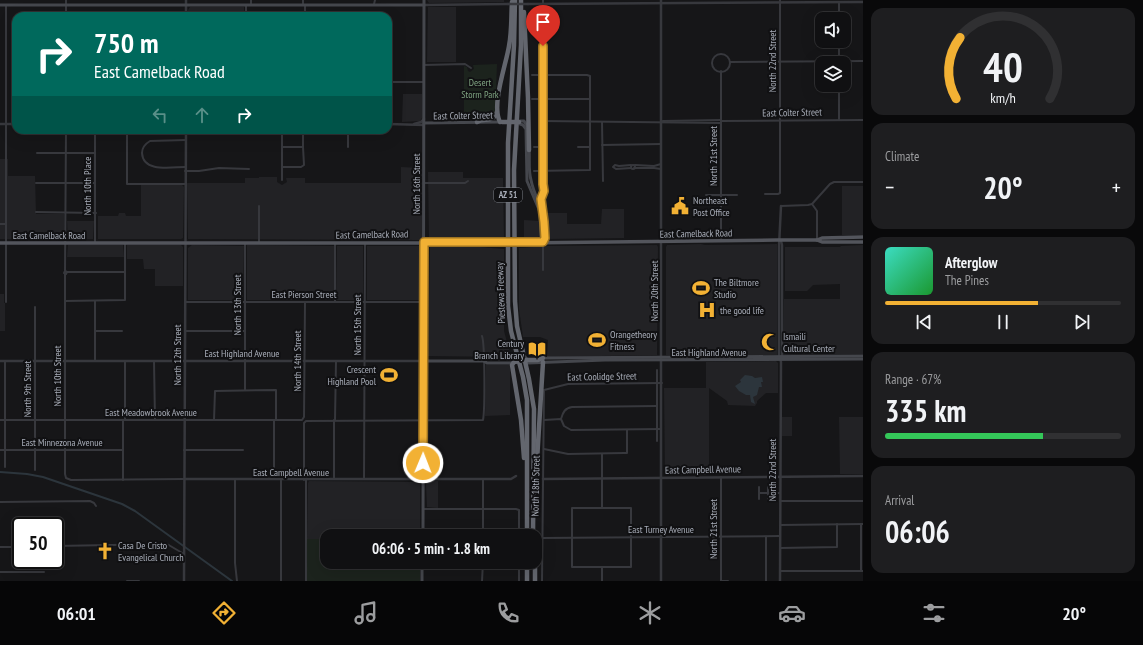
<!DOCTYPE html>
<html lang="en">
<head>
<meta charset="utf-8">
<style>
	:root { --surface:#101012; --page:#1e1e20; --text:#f1f3f6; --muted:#9c9d9f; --line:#303032; --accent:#f2b134 }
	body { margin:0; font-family:"PT Sans Narrow",sans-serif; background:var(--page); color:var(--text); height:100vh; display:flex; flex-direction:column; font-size:15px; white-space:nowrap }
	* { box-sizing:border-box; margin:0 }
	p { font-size:13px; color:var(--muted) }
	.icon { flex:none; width:22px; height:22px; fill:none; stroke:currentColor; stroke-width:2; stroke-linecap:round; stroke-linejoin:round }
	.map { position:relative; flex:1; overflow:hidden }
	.sheet { display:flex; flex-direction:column; gap:8px; padding:8px; background:#09090a; width:280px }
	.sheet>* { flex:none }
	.hud { position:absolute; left:12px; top:12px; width:380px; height:122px; border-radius:12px; box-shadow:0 4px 16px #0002,0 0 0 1px var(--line); background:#00695c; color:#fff; overflow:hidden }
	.buttons { position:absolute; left:815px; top:12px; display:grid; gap:8px }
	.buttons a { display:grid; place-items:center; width:36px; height:36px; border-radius:8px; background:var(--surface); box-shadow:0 4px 16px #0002,0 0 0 1px var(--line); font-size:20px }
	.speed { position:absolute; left:12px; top:517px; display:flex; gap:8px; font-size:20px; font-weight:700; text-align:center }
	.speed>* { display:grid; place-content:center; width:52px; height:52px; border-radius:50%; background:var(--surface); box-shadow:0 4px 16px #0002,0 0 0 1px var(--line); line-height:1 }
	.speed .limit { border:2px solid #111; border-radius:6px; background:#fff; color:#111 }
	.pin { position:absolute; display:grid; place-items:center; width:34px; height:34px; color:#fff; margin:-41px -17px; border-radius:50% 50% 50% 0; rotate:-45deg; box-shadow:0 0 4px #0007 }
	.pin .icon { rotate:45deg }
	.me { position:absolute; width:44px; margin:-22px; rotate:1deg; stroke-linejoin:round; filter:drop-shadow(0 0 3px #0008) }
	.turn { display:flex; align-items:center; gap:14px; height:84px; padding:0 16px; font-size:18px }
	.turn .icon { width:52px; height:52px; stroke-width:2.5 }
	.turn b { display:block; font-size:28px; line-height:34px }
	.lanes { display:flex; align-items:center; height:38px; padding:0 16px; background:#0003; justify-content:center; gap:20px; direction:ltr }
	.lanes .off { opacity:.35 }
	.big { font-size:30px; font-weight:700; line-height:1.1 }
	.sheet .widget { flex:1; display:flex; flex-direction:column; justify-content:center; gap:6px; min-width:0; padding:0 14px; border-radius:12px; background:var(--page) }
	.sheet .dial { align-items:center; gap:0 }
	.dial svg { height:104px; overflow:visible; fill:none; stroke:var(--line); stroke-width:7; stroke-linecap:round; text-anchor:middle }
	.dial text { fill:var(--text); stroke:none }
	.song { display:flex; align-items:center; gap:12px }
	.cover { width:48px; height:48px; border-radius:6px; background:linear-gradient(135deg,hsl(170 70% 55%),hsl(130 70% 35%)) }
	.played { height:4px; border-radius:2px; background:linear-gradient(90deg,var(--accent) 65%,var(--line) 65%) }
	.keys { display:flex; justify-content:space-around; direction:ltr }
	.heat { display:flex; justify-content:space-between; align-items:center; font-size:22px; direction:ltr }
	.charge { height:6px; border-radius:3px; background:linear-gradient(90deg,#34c759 67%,var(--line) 0) }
	.trip { position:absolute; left:320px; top:529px; width:222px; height:40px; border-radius:12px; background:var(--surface); box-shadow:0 4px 16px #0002,0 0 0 1px var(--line); font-weight:700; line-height:40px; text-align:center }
	.menu { display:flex; height:64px; justify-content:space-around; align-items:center; background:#060607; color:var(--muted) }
	.menu .icon { width:28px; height:28px }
	.menu .current { color:var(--accent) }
	.menu b { font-size:18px; color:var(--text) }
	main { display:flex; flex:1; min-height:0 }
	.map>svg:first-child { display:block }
</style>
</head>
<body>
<main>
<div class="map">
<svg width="863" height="581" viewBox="0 0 863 581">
	<rect width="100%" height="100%" fill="#161618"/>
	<!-- built -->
	<g fill="#222225">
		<polygon points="427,0 504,0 504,2 429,3"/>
		<polygon points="190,7 244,7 244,16 188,16 188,10"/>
		<polygon points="428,7 456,7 456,62 427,62"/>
		<polygon points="403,94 422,94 422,118 420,121 402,122"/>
		<polygon points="0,159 8,159 8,176 35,176 36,214 64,214 64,239 0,239"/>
		<polygon points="401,167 422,168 422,239 420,240 188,239 187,183 245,183 245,178 259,178 259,177 277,177 277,182 282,185 287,182 286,178 305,178 305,183 401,183"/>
		<polygon points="428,172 463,172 463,178 503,178 504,238 429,238"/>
		<polygon points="141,185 182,185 184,187 183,238 181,239 98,239 98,216 118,216 119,213 125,213 126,216 141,216"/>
		<rect x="842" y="186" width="21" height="49"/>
		<polygon points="602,209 624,209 624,238 548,239 546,237 545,213 567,213 567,224 601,224"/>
		<polygon points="524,220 539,221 539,236 538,238 524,238"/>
		<polygon points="67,221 94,221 93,239 68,239"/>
		<polygon points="701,244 705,245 777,244 777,355 666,355 666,247 667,245"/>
		<polygon points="68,245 123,245 124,257 67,257"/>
		<polygon points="127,245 181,245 183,247 183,286 155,286 155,269 144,269 143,259 127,259"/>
		<polygon points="192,245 244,246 243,300 188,300 188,248"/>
		<polygon points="247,245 334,246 334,300 247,300"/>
		<polygon points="657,245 658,247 657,355 547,357 548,340 540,337 523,337 519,309 519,248 547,246"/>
		<polygon points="863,245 863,354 783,355 784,299 840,299 840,284 813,285 807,291 785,291 785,247 840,247 841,246"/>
		<polygon points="337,246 363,246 363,300 336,300"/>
		<polygon points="367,246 421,246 422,300 367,300"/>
		<polygon points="430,246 468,246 504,249 504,331 511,357 428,356"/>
		<polygon points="0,294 4,294 4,303 5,303 5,331 0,331"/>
		<polygon points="776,361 778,363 778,393 766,393 757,401 757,403 755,406 728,405 727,401 709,388 709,475 665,475 664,388 706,388 706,362"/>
		<polygon points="486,365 510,365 510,415 485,416"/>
		<rect x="782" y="417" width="10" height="19"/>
		<polygon points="839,417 863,417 863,474 840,474"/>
		<polygon points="309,481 420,482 420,536 327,536 327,539 307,539 308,483"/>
		<polygon points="428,481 438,481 438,508 427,507 426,484"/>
	</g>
	<!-- green -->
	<g fill="#1c231d">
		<polygon points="497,64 495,116 487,120 464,120 464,66 467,67 468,71 470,72 474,69 473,65"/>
		<polygon points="307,539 327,539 327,562 420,562 420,581 307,581"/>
	</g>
	<!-- water -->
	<polygon fill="#2c353c" points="745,375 752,376 755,378 762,377 763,382 761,382 762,387 759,387 757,395 753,397 755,404 751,402 750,395 746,395 739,391 735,386 741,382 740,380"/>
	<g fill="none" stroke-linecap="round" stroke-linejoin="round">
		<!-- canal -->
		<polyline stroke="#2c353c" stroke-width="2" points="0,472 27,474 43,477 122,504 135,511 232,581"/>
		<!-- minor -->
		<g stroke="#37383d" stroke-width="2">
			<polyline points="66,0 66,16"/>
			<polyline points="839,2 839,19"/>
			<polyline points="374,4 375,0"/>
			<polyline points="251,5 251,0"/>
			<polyline points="303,5 303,0"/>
			<polyline points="305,5 305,16"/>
			<polyline points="246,16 246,5"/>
			<polyline points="839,41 839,63"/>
			<circle cx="721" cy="63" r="9"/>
			<polyline points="730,62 863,61"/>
			<polyline points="424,65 465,64 471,68"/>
			<polyline points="721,71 721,241"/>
			<polyline points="532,75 587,75 590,76 590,170 534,171"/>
			<polyline points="388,82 424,82"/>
			<polyline points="532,99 590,99"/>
			<polyline points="839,120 839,85"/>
			<polyline points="543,121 721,123"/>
			<polyline points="721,121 863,120"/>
			<polyline points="602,122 603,181"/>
			<polyline points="661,122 663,121 721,120"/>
			<polyline points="127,130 127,184 185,184"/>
			<polyline points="602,145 661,144"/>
			<polyline points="282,147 303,147 304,165 301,167 282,167"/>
			<polyline points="303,147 303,130"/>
			<polyline points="348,147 348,130"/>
			<polyline points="534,147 543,147"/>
			<polyline points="578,147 590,147"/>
			<polyline points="37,153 95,153"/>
			<circle cx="633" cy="167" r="2"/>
			<polyline points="631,165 619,166 615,165 613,167 616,169 631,168"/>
			<polyline points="635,165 654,166 661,164"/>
			<path d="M185,167C172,167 143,173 142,153C142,147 145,144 150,141L186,140"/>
			<polyline points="634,168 654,168 661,169"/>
			<polyline points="185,171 199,171 219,168 249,169"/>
			<polyline points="282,180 282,130"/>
			<polyline points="36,183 95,183"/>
			<polyline points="424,183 465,183 468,181"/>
			<polyline points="765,194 778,194 780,193 780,0"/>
			<polyline points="706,195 737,195"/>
			<polyline points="812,204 817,211 817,239"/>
			<polyline points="781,206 808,205 812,204 830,184 834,182 863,182"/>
			<polyline points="543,211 541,199 545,191 543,183 543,0"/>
			<polyline points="36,212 96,213"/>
			<polyline points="0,224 6,224"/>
			<polyline points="259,242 259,206"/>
			<polyline points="95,243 95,130"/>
			<polyline points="543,243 543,270"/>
			<polyline points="65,271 66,130"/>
			<polygon points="65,271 67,272 66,274 64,273"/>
			<polyline points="67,272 125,272"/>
			<polyline points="65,274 65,474 66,478 71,480 184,479"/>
			<polyline points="65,301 125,300 125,243"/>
			<polyline points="6,302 6,6"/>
			<polyline points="185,302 424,302"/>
			<polyline points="335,302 335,243"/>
			<polyline points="95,331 122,331"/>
			<polyline points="185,331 245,331"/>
			<polyline points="5,361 5,467"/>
			<polyline points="95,361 95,301"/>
			<polyline points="154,361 155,420"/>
			<polyline points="245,390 245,244"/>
			<path d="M561,419C563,412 565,408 572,407L657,406"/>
			<polyline points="0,420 302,420 304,417 305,302"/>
			<polyline points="125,420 125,361"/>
			<polyline points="214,420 215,391 276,390 276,420"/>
			<polyline points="335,420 336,361"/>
			<polyline points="544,420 561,419 564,426 571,430 661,429"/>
			<polyline points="657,441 657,370"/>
			<polyline points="544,449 568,454 624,453 627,453 627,430"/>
			<polyline points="0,450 123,450"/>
			<polyline points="184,450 243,450"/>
			<polyline points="35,470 35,307"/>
			<polyline points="716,472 717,466"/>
			<polyline points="274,479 274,420"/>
			<polyline points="334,479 334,420"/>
			<polyline points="364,479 365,243"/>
			<polyline points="123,480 123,420"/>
			<polyline points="235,480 235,563 237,581"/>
			<path d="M304,480V423L306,421L483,420C485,410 485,344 482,336"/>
			<polyline points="759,487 759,499"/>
			<polyline points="759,493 780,493"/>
			<polyline points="768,499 768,486"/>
			<polyline points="780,501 863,501"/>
			<polyline points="0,502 90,501 94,503 96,506"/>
			<rect x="572" y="508" width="59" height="59"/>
			<polyline points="602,508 602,454"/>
			<polyline points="423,509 516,509 519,510 519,536"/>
			<polyline points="780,525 863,524"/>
			<polyline points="483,536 483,479"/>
			<polyline points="542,538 780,536"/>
			<polyline points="55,546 167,544 184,554"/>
			<polyline points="0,547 21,547"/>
			<polyline points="780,548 837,547 837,524"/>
			<polyline points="422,569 519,568"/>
			<polyline points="780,571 863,571"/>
			<polyline points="861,571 861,524"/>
			<polyline points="0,572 44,572"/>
			<polyline points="127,581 139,581"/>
			<polyline points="281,581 281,480"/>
			<polyline points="306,581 306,480"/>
			<polyline points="482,581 483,562"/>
			<polyline points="519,581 519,562"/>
			<polyline points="542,581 544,390 568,384 662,383"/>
			<polyline points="602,581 602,567"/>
			<polyline points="721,581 721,477"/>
			<polyline points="722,581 728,581"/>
			<polyline points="766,581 766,537"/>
		</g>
		<!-- tertiary -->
		<g stroke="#37383d" stroke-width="2.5">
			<polyline points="528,4 863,2"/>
			<polyline points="424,5 508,4"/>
			<polyline points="186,16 186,0"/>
			<polyline points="0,124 16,124"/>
			<polyline points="388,124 424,125"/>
			<polyline points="414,124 421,122 424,119"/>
			<polyline points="781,241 782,245 782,357"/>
			<polyline points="0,361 423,361"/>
			<polyline points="184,479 511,479 516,476"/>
			<polyline points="543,479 863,476"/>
			<polyline points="184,581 186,130"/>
			<polyline points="661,581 661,0"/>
			<polyline points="780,581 781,362 779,355 779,246 781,206"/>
		</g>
		<!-- secondary -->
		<g stroke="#45474d" stroke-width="3">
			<polyline points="0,5 424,5"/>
			<polyline points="520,121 524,121 527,126"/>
			<polyline points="424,123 500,122"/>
			<polyline points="520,124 523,125 526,129 527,181 540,212 541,238 543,243"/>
			<path d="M529,149C530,159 528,170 531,180C535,202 551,216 543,243"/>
			<polyline points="543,358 863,356"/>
			<polyline points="424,361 484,361 486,359 513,359"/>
			<polyline points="484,361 487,363 513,363"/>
			<polyline points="528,363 605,360 863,359"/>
			<polyline points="423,536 424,0"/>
			<polyline points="422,581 422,562"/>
		</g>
		<!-- primary -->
		<g stroke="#53555c" stroke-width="3.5">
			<polyline points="817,240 822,238 863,237"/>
			<polyline points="0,243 503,243"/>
			<polyline points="519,243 777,240 817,240 822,242 863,242"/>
		</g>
		<!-- motorway -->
		<g stroke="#63666e" stroke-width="4.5">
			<polyline points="515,0 514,45 508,143 508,306 511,331 523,377 527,400 527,536"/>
			<polyline points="521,0 521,45 514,170 515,301 517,326 529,379 534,409 533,536"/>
			<polyline points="524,12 528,98 529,150"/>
			<path d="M477,122C485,117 492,124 497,112"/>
			<path d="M500,122C491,105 506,65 509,46C512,31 511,16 512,2"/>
			<polyline points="527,360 538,360 543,358"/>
			<polyline points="514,362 512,365 521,420 524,458"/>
			<polyline points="536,477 543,362"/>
			<polyline points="535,562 535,581"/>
			<polyline points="527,581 527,562"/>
		</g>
		<!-- tertiary-bridge -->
		<polyline stroke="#37383d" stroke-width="2.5" points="508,4 528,4"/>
		<!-- secondary-bridge -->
		<polyline stroke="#45474d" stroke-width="3" points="513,359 526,358"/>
		<!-- primary-bridge -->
		<polyline stroke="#53555c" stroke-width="3.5" points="503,243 519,243"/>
		<!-- motorway-bridge -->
		<g stroke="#63666e" stroke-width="4.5">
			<polyline points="502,122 519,122"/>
			<polyline points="514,362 527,360"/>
		</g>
	</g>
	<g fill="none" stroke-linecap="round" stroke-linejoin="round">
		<!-- route casing -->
		<g stroke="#9d7322" stroke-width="10">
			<polyline id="route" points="423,463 424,242 543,242 545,238 544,222 541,199 544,191 543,184 543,46"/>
		</g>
		<!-- route -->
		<use href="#route" stroke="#f2b134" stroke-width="7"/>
	</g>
	<!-- icons -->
	<defs>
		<g id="civic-bare" transform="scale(1.38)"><path d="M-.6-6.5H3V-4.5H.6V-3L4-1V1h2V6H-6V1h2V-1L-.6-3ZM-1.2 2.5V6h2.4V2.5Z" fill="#f2b134" stroke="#111113" stroke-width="2.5" paint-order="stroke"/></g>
		<g id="stadium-bare" transform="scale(1.38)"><path d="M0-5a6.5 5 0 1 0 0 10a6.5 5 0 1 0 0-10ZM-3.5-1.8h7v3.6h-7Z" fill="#f2b134" stroke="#111113" stroke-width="2.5" paint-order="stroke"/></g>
		<g id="hospital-bare" transform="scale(1.38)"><path d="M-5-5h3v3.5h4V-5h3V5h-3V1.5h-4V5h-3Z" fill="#f2b134" stroke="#111113" stroke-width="2.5" paint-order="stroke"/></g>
		<g id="mosque-bare" transform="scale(1.38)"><path d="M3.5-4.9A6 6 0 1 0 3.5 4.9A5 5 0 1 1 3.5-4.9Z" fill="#f2b134" stroke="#111113" stroke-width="2.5" paint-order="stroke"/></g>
		<g id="library-bare" transform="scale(1.38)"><path d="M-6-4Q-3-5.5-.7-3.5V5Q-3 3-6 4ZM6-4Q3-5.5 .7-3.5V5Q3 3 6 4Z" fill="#f2b134" stroke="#111113" stroke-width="2.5" paint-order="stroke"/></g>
		<g id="church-bare" transform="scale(1.38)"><path d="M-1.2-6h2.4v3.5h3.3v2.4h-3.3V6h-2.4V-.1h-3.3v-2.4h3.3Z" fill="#f2b134" stroke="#111113" stroke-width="2.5" paint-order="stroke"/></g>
	</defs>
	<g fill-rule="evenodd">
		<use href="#civic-bare" x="680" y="206"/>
		<use href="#stadium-bare" x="701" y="288"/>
		<use href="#hospital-bare" x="707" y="310"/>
		<use href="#stadium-bare" x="597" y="340"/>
		<use href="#mosque-bare" x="770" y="342"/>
		<use href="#library-bare" x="537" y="349"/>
		<use href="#stadium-bare" x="389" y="375"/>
		<use href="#church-bare" x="105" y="551"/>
	</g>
	<g text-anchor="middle" stroke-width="4" stroke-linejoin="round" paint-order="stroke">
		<!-- shield labels -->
		<rect fill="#111113" stroke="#7b7e86" stroke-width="1" x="494" y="188" width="28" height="14" rx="3"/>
		<g font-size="9" font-weight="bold" fill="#a8adb8">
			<text x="508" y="198">AZ 51</text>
		</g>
		<!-- street labels -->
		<g font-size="10" fill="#a8adb8" stroke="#111113">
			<text transform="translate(772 61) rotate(-90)" y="4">North 22nd Street</text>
			<text transform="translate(792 112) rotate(-1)" y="4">East Colter Street</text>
			<text transform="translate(463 115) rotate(-1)" y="4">East Colter Street</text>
			<text transform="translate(713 156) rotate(-90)" y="4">North 21st Street</text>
			<text transform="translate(416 184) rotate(-90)" y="4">North 16th Street</text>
			<text transform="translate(87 186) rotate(-90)" y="4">North 10th Place</text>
			<text transform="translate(696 233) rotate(-1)" y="4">East Camelback Road</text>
			<text transform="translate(372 234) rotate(-1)" y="4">East Camelback Road</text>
			<text x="49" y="239">East Camelback Road</text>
			<text transform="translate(654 291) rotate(-90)" y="4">North 20th Street</text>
			<text transform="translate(500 293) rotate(-92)" y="4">Piestewa Freeway</text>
			<text x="304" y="298">East Pierson Street</text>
			<text transform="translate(237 305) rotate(-90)" y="4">North 13th Street</text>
			<text transform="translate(357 325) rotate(-90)" y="4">North 15th Street</text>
			<text x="709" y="356">East Highland Avenue</text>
			<text x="242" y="357">East Highland Avenue</text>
			<text transform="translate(177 355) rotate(-90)" y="4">North 12th Street</text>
			<text transform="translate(297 361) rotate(-90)" y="4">North 14th Street</text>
			<text transform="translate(57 376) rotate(-90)" y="4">North 10th Street</text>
			<text transform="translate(602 376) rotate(-1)" y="4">East Coolidge Street</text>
			<text transform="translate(27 389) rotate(-90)" y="4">North 9th Street</text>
			<text x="151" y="416">East Meadowbrook Avenue</text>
			<text x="62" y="446">East Minnezona Avenue</text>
			<text transform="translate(703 469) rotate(-1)" y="4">East Campbell Avenue</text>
			<text transform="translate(772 470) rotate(-90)" y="4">North 22nd Street</text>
			<text x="291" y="476">East Campbell Avenue</text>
			<text transform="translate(535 486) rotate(-89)" y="4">North 18th Street</text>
			<text x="661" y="533">East Turney Avenue</text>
			<text transform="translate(713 529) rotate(-90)" y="4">North 21st Street</text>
		</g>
		<!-- park labels -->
		<g font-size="10" fill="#7fa381" stroke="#111113">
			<text x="480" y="86">Desert<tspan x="480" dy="12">Storm Park</tspan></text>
		</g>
		<!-- poi labels -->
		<g font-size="10" fill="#a8adb8" stroke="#111113" text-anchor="start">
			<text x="693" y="204">Northeast<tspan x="693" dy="12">Post Office</tspan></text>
			<text x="714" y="286">The Biltmore<tspan x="714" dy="12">Studio</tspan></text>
			<text x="720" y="314">the good life</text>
			<text x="610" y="338">Orangetheory<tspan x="610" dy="12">Fitness</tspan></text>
			<text x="783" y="340">Ismaili<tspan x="783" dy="12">Cultural Center</tspan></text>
			<text x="524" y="347" text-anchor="end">Century<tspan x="524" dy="12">Branch Library</tspan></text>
			<text x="376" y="373" text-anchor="end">Crescent<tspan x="376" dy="12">Highland Pool</tspan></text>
			<text x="118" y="549">Casa De Cristo<tspan x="118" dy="12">Evangelical Church</tspan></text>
		</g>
	</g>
</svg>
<div class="buttons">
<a><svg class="icon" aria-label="sound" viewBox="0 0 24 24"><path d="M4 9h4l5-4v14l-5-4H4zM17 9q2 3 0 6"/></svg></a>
<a><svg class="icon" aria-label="layers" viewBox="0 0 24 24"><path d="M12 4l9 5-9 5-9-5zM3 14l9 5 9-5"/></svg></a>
</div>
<div class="speed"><div class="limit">50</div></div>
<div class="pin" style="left:543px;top:46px;background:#d93025"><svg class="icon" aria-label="arrive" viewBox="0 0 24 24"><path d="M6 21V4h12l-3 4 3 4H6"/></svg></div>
<svg class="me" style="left:423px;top:463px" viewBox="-20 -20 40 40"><circle r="17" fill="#f2b134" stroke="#fff" stroke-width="3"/><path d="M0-11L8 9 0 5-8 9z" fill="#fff"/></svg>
<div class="trip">06:06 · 5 min · 1.8 km</div>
<div class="hud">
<div class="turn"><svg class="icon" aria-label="right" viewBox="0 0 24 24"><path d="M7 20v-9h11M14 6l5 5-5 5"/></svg><div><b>750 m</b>East Camelback Road</div></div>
<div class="lanes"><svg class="icon off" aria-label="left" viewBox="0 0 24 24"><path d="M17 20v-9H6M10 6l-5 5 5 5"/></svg><svg class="icon off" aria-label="ahead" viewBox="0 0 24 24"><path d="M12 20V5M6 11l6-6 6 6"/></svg><svg class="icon" aria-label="right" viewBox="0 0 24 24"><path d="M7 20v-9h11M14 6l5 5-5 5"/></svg></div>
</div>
</div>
<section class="sheet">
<div class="widget dial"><svg viewBox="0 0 100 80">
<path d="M14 69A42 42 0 1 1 86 69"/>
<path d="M14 69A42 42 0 0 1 17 22" stroke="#f2b134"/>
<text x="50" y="56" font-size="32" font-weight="700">40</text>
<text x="50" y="72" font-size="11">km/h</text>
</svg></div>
<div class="widget"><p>Climate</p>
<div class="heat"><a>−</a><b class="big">20°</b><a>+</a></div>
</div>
<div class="widget">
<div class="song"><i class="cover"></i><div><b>Afterglow</b><p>The Pines</p></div></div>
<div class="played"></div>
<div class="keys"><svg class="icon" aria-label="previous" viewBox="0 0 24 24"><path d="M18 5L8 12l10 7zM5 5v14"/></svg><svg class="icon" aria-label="pause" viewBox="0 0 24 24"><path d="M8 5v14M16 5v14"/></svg><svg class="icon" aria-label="next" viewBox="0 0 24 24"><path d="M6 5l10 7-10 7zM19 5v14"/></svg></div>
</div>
<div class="widget"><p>Range · 67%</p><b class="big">335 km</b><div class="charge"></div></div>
<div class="widget"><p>Arrival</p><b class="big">06:06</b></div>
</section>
</main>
<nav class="menu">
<b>06:01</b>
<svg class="icon current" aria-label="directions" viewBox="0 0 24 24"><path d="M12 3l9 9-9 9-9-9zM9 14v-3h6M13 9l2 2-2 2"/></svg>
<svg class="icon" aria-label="music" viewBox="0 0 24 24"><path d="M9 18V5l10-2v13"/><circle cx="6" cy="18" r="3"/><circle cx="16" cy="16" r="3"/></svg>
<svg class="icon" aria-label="phone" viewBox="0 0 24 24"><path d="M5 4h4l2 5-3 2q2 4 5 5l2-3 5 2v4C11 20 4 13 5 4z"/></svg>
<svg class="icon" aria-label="climate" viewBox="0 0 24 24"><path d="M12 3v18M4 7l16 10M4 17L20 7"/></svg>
<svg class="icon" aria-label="car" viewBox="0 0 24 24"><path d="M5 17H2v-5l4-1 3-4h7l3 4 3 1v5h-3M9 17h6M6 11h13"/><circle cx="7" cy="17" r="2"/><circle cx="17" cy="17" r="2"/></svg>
<svg class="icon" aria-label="filters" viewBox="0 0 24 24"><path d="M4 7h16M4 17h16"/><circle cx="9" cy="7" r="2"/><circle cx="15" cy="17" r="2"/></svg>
<b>20°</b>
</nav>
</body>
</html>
